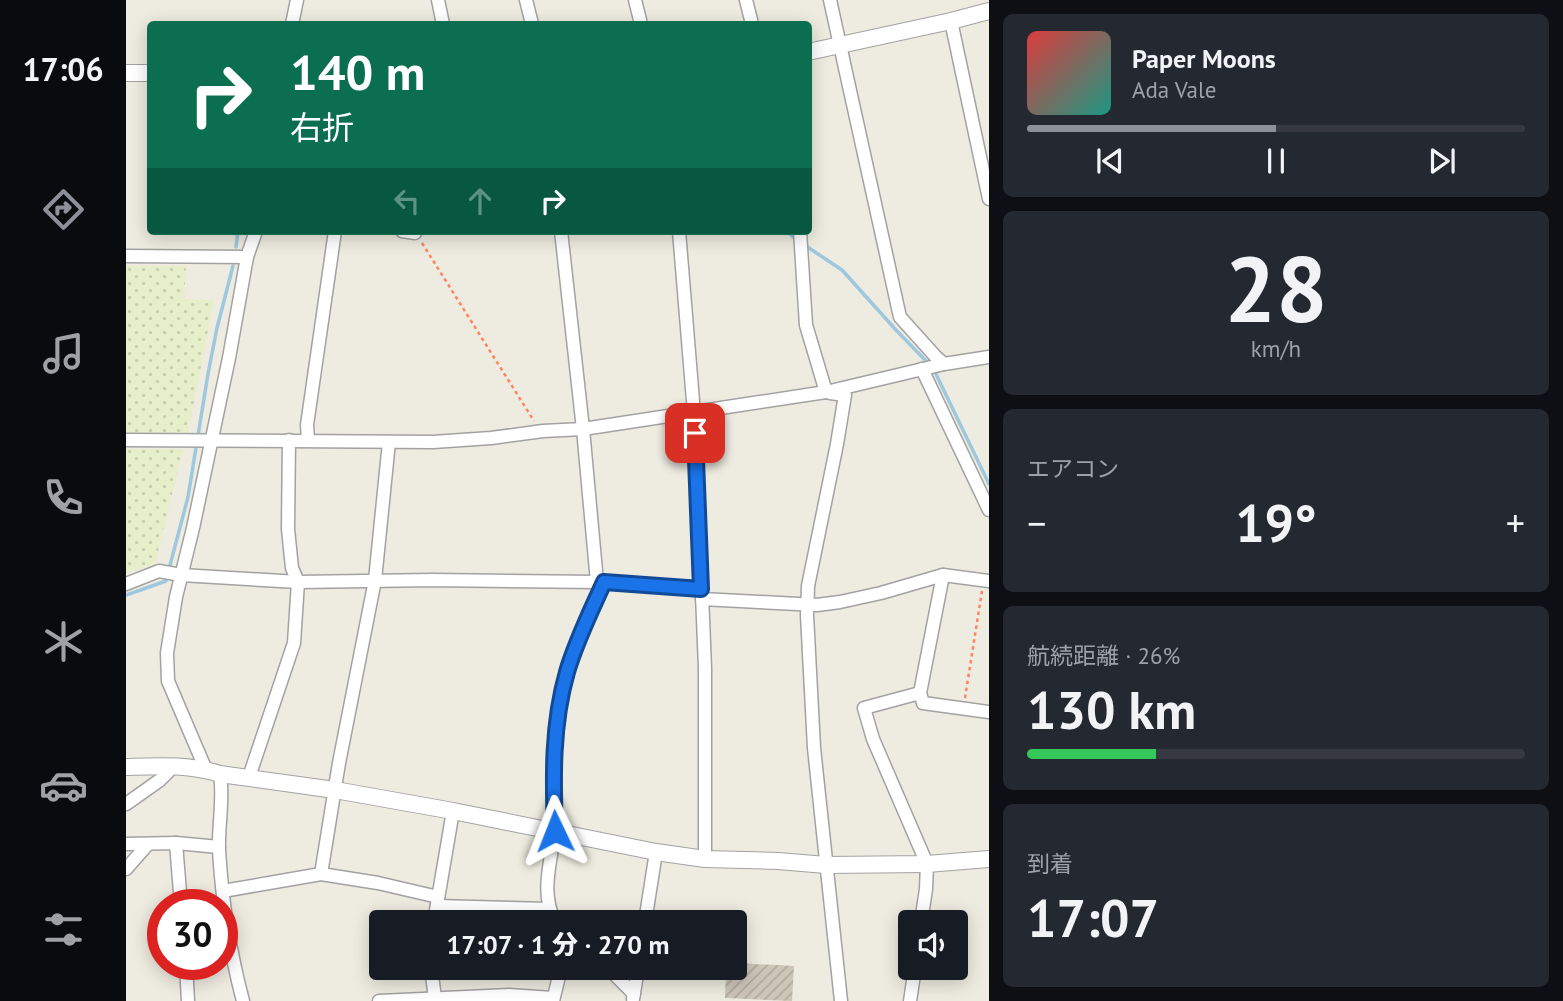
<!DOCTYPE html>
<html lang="ja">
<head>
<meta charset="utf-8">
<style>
	:root { --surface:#171b24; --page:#242831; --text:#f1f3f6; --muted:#9ea1a6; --line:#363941; --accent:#8c9099 }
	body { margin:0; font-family:"PT Sans","Noto Sans JP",sans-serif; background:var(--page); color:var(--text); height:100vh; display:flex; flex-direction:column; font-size:26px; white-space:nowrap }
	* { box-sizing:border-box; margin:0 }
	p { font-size:23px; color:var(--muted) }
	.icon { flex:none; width:38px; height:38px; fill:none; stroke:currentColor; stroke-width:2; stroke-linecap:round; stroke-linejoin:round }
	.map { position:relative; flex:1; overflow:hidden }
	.panel { display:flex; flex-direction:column; gap:14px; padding:14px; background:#0d0f14; width:574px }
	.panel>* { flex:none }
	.banner { position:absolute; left:21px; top:21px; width:665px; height:214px; border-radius:7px; box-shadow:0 4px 18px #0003; background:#0b6e4f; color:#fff; overflow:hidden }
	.fabs { position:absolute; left:772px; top:910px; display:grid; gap:14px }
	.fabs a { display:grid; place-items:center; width:70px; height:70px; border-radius:7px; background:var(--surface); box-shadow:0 4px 18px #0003; font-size:35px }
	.speed { position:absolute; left:21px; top:889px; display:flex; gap:14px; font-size:35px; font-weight:700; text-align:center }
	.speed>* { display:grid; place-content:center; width:91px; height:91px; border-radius:50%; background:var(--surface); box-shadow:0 4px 18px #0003; line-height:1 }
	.speed .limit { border:10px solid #d22; background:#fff; color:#111 }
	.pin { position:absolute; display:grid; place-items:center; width:60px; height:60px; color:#fff; margin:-30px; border-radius:14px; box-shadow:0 4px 10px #0006 }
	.me { position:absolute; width:77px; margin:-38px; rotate:358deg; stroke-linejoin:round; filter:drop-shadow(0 0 5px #0008) }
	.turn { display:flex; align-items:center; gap:24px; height:147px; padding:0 28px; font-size:32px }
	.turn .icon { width:91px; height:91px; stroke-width:2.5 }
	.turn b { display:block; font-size:49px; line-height:60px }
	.lanes { display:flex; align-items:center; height:66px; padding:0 28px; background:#0003; justify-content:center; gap:35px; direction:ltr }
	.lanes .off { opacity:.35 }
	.big { font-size:52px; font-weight:800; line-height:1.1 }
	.panel .tile { flex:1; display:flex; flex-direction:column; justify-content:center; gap:10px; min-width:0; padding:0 24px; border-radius:10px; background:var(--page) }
	.panel .dial { align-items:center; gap:0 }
	.dial b { font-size:91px; line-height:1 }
	.song { display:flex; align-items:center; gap:21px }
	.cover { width:84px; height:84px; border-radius:10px; background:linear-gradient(135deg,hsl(0 70% 55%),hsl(170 70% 35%)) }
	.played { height:7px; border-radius:4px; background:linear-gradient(90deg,var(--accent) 50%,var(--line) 50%) }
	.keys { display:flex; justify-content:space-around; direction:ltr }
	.heat { display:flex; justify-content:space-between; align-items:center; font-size:38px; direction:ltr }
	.charge { height:10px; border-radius:5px; background:linear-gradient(90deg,#34c759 26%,var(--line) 0) }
	.trip { position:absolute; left:243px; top:910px; width:378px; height:70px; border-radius:7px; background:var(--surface); box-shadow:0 4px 18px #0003; font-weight:800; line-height:70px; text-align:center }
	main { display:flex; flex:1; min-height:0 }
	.dock { display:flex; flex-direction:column; width:126px; justify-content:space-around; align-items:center; background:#090b0e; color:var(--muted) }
	.dock .icon { width:49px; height:49px }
	.dock .on { color:var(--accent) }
	.dock b { font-size:32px; color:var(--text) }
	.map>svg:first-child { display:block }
</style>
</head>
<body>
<main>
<nav class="dock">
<b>17:06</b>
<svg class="icon on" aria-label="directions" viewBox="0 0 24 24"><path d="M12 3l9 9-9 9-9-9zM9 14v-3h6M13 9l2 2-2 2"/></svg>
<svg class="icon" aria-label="music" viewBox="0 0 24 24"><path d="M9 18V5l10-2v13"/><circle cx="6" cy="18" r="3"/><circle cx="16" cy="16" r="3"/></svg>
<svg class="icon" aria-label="phone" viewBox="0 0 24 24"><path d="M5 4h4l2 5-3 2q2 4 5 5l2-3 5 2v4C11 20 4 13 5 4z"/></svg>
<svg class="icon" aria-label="climate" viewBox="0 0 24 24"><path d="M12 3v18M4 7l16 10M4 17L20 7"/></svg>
<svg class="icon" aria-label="car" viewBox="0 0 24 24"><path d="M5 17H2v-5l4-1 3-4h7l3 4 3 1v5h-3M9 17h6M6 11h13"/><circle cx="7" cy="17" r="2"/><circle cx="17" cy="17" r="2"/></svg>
<svg class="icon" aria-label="filters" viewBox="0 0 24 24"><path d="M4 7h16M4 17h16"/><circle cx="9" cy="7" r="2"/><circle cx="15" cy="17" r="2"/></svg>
</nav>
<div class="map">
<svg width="863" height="1001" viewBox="0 0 863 1001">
	<defs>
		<pattern id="farmland-dots" width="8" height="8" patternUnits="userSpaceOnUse" patternTransform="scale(1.75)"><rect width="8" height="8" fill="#e7eeca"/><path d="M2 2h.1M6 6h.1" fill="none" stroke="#c6ccad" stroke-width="1.8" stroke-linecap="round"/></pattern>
		<pattern id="building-hatch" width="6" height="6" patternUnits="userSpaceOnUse" patternTransform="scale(1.75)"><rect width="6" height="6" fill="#cec5b9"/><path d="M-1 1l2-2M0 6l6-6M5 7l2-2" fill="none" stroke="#b0a99e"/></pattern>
	</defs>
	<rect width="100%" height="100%" fill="#eeebe0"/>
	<!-- farmland -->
	<g fill="url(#farmland-dots)">
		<polygon points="0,266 60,266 58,299 88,300 62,433 0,432"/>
		<polygon points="0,449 57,449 29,564 8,570 0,574"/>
	</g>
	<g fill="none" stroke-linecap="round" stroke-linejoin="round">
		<!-- stream -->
		<g stroke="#9ec8de" stroke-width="3.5">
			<polyline points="660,231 671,240"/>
			<polyline points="677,244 716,270 770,330 803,364"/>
			<polyline points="110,247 112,231"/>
			<polyline points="808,370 863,484"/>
			<polyline points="43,569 62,497 82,374 91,328 107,266"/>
			<polyline points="0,595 40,581 41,576"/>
		</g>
	</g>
	<!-- building -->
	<polygon fill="url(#building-hatch)" points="609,963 668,966 666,1001 599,998 600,968 609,968"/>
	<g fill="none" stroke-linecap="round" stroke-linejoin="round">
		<!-- minor casing -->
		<g stroke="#a2a2a2" stroke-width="15">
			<g id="minor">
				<polyline points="312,0 317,24"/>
				<polyline points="400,0 406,24"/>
				<polyline points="509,0 515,24"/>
				<polyline points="620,0 626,24"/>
				<polyline points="704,0 774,317 810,357 818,364"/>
				<polyline points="825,21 863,199"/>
				<polyline points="166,24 171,0"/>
				<polyline points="276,231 289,233"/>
				<polyline points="435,231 457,429 471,582"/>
				<polyline points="553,231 568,413 571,472 579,668 579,859"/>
				<polyline points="674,231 680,325 700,392"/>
				<polyline points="0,256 121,257"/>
				<polyline points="796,369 863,510"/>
				<polyline points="704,393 719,395 711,444 682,586 681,615 688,748 715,1001"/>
				<polyline points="0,440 307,442 365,438 417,431 457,429 700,392 818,364 863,357"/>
				<polyline points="182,440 181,425 209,231"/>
				<polyline points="817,575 794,693 797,703 863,712"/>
				<polyline points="0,584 33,571 55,575 172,582 307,580 471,582 575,589"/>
				<polyline points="576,599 691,605 714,602 755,593 817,575 863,581"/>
				<polyline points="794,693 738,708 747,739 801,864 800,889 795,922"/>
				<polyline points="80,770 42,681 41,653 50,597 67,528 103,358 121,257 130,231"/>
				<path d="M94,774C98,800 92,825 93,850C96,901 104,952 117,1001"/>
				<polyline points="123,777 168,643 172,582 166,568 162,529 163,440"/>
				<polyline points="0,804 34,780 48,766"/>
				<polyline points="50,843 55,905"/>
				<polyline points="0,844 50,843 93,847"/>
				<polyline points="0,869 22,844"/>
				<polyline points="195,874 213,763 249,580 263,442"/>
				<polyline points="97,891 195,874 252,883 312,897"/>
				<polyline points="311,906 423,909"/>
				<polyline points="308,922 327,811"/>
				<path d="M429,922C414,891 425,865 428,833C430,811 426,790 427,768C428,736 433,703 441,672C450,641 465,612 478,582"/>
				<polyline points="519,922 530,852"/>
				<polyline points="60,964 62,1001"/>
				<polyline points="305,968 309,998"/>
				<polyline points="482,968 508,994"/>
				<polyline points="507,999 512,968"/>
				<polyline points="253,1001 383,995 427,998"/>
				<polyline points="427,1001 435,968"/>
				<polyline points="784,1001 789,968"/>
			</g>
		</g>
		<!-- tertiary casing -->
		<g stroke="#a2a2a2" stroke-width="18">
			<g id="tertiary">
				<polyline points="682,52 825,21 863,11"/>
				<polyline points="0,73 24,73"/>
				<path d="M0,767C32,766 63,764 94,774L209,790L327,811L530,852L579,859L652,861L700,865L801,864L863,859"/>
			</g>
		</g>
		<!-- path -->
		<g stroke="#ff8460" stroke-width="2.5" stroke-dasharray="3.5 3.5" stroke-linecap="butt">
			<polyline points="302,232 313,231"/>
			<polyline points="296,243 408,421"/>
			<polyline points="839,698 856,591"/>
		</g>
		<!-- minor -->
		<use href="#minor" stroke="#fff" stroke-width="12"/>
		<!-- tertiary -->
		<use href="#tertiary" stroke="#fff" stroke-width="16"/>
	</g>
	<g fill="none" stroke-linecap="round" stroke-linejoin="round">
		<!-- route casing -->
		<g stroke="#114b97" stroke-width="18">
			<path id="route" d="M429,831C427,778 426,724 441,672C450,641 465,611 478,582L575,589L569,433"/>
		</g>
		<!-- route -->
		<use href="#route" stroke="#1a73e8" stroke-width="12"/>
	</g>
</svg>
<div class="fabs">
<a><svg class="icon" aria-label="sound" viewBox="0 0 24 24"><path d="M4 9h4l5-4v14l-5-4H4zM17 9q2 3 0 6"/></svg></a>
</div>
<div class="speed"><div class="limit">30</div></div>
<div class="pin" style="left:569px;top:433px;background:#d93025"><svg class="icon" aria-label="arrive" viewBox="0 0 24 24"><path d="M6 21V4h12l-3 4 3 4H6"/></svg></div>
<svg class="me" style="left:429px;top:831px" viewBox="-20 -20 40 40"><path d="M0-17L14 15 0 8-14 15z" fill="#1a73e8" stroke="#fff" stroke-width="4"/></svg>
<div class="trip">17:07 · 1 分 · 270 m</div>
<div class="banner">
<div class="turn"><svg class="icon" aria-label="right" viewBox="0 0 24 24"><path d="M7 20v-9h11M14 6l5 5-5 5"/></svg><div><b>140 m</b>右折</div></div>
<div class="lanes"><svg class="icon off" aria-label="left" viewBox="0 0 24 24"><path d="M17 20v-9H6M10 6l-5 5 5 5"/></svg><svg class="icon off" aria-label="ahead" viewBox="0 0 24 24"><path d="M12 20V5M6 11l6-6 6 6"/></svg><svg class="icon" aria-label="right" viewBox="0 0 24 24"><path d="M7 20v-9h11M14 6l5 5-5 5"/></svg></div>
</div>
</div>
<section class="panel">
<div class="tile">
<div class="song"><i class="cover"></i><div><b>Paper Moons</b><p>Ada Vale</p></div></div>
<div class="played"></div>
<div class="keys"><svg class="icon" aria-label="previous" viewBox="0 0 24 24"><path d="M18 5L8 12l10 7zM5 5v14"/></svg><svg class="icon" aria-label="pause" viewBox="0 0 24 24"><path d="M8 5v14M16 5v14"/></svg><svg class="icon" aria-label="next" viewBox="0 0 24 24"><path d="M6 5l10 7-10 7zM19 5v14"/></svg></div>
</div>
<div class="tile dial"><b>28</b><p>km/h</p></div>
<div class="tile"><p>エアコン</p>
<div class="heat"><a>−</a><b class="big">19°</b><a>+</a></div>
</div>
<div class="tile"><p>航続距離 · 26%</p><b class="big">130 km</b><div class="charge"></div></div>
<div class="tile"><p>到着</p><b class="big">17:07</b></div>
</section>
</main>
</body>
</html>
